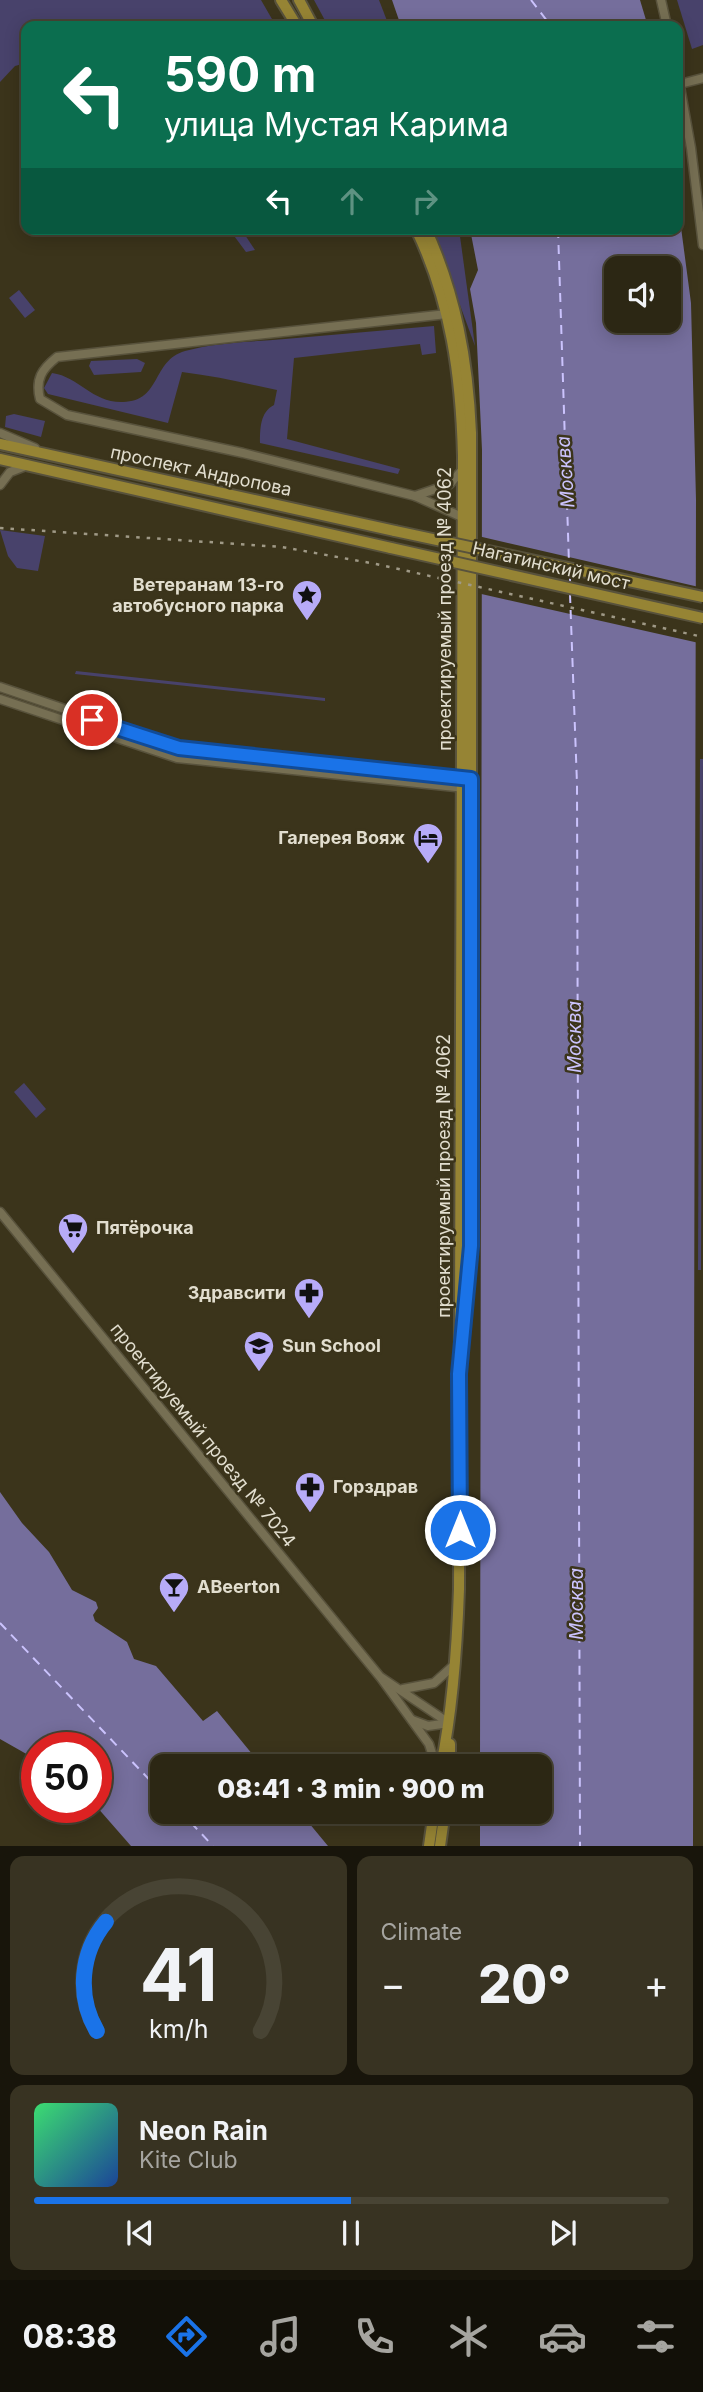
<!DOCTYPE html>
<html lang="en">
<head>
<meta charset="utf-8">
<style>
	:root { --surface:#2c2714; --page:#383322; --text:#f1f3f6; --muted:#a6a5a0; --line:#484434; --accent:#1a73e8 }
	body { margin:0; font-family:Inter,sans-serif; background:var(--page); color:var(--text); height:100vh; display:flex; flex-direction:column; font-size:26px; white-space:nowrap }
	* { box-sizing:border-box; margin:0 }
	p { font-size:23px; color:var(--muted) }
	.icon { flex:none; width:38px; height:38px; fill:none; stroke:currentColor; stroke-width:2; stroke-linecap:round; stroke-linejoin:round }
	.map { position:relative; height:1846px; overflow:hidden }
	.details { display:flex; flex-direction:column; gap:10px; padding:10px; background:#18150b; flex:1 }
	.details>* { flex:none }
	.banner { position:absolute; left:21px; top:21px; width:662px; height:214px; border-radius:14px; box-shadow:0 4px 18px #0003,0 0 0 2px var(--line); background:#0b6e4f; color:#fff; overflow:hidden }
	.fabs { position:absolute; left:604px; top:256px; display:grid; gap:14px }
	.fabs a { display:grid; place-items:center; width:77px; height:77px; border-radius:14px; background:var(--surface); box-shadow:0 4px 18px #0003,0 0 0 2px var(--line); font-size:35px }
	.speed { position:absolute; left:21px; top:1732px; display:flex; gap:14px; font-size:35px; font-weight:700; text-align:center }
	.speed>* { display:grid; place-content:center; width:91px; height:91px; border-radius:50%; background:var(--surface); box-shadow:0 4px 18px #0003,0 0 0 2px var(--line); line-height:1 }
	.speed .limit { border:10px solid #d22; background:#fff; color:#111 }
	.pin { position:absolute; display:grid; place-items:center; width:60px; height:60px; color:#fff; margin:-30px; border:4px solid #fff; border-radius:50%; box-shadow:0 2px 7px #0007 }
	.me { position:absolute; width:77px; margin:-38px; rotate:0deg; stroke-linejoin:round; filter:drop-shadow(0 0 5px #0008) }
	.turn { display:flex; align-items:center; gap:24px; height:147px; padding:0 28px; font-size:32px }
	.turn .icon { width:91px; height:91px; stroke-width:2.5 }
	.turn b { display:block; font-size:49px; line-height:60px }
	.lanes { display:flex; align-items:center; height:66px; padding:0 28px; background:#0003; justify-content:center; gap:35px; direction:ltr }
	.lanes .off { opacity:.35 }
	.big { font-size:52px; font-weight:800; line-height:1.1 }
	.details .widget { flex:1; display:flex; flex-direction:column; justify-content:center; gap:10px; min-width:0; padding:0 24px; border-radius:14px; background:var(--page) }
	.details .dial { align-items:center; gap:0 }
	.dial svg { height:182px; overflow:visible; fill:none; stroke:var(--line); stroke-width:7; stroke-linecap:round; text-anchor:middle }
	.dial text { fill:var(--text); stroke:none }
	.song { display:flex; align-items:center; gap:21px }
	.cover { width:84px; height:84px; border-radius:10px; background:linear-gradient(135deg,hsl(140 70% 55%),hsl(220 70% 35%)) }
	.played { height:7px; border-radius:4px; background:linear-gradient(90deg,var(--accent) 50%,var(--line) 50%) }
	.keys { display:flex; justify-content:space-around; direction:ltr }
	.heat { display:flex; justify-content:space-between; align-items:center; font-size:38px; direction:ltr }
	.details .tiles { flex:1; display:grid; gap:10px; grid-template-columns:1fr 1fr }
	.widget:last-child { grid-column:span 2 }
	.trip { position:absolute; left:150px; top:1754px; width:402px; height:70px; border-radius:14px; background:var(--surface); box-shadow:0 4px 18px #0003,0 0 0 2px var(--line); font-weight:800; line-height:70px; text-align:center }
	.tabs { display:flex; height:112px; justify-content:space-around; align-items:center; background:#121008; color:var(--muted) }
	.tabs .icon { width:49px; height:49px }
	.tabs .current { color:var(--accent) }
	.tabs b { font-size:32px; color:var(--text) }
	.map>svg:first-child { display:block }
</style>
</head>
<body>
<div class="map">
<svg width="703" height="1846" viewBox="0 0 703 1846">
	<rect width="100%" height="100%" fill="#3b341b"/>
	<!-- green -->
	<g fill="#48426b">
		<polygon points="0,0 261,0 276,26 26,26 26,63 15,66 0,82"/>
		<polygon points="314,0 379,0 389,26 328,26"/>
		<polygon points="677,0 703,0 703,45 692,49"/>
		<polygon points="229,229 241,229 255,250 246,252"/>
		<polygon points="432,229 459,229 475,346"/>
		<polygon points="19,290 35,310 25,318 9,298"/>
		<path d="M434,326L436,353L422,355L420,344L294,358L287,439L400,469L398,474L260,443C260,429 260,412 274,405L277,390C245,383 215,376 182,372L168,423L48,394L44,388L52,373C80,377 92,403 123,402C162,401 151,361 185,351C217,342 252,342 285,339C335,335 384,330 434,326Z"/>
		<polygon points="137,359 145,363 141,372 94,375 89,366 91,361"/>
		<polygon points="14,414 45,421 41,437 5,427 6,416"/>
		<polygon points="0,530 45,536 38,571 17,568 8,556"/>
		<polygon points="76,671 325,698 325,701 75,674"/>
		<polygon points="700,759 703,759 701,1270 698,1270"/>
		<polygon points="24,1083 46,1109 36,1118 14,1092"/>
	</g>
	<!-- water -->
	<g fill="#756e9c" fill-rule="evenodd">
		<polygon points="392,0 640,0 646,20 641,26 401,26"/>
		<path d="M677,197L691,303L696,500L693,1846H480V1811H541V1766H480L482,450L476,323L470,289L478,270L470,229H677ZM616,268H668V320H616Z"/>
		<polygon points="0,1492 22,1523 49,1552 72,1590 96,1602 98,1608 93,1615 95,1621 127,1642 134,1659 156,1666 203,1721 217,1711 262,1766 163,1766 163,1811 299,1811 328,1846 131,1846 96,1806 96,1748 37,1748 37,1760 0,1739"/>
	</g>
	<!-- pier -->
	<polygon fill="#3b341b" points="478,536 699,587 699,643 477,593"/>
	<g fill="none" stroke-linecap="round" stroke-linejoin="round">
		<!-- ferry -->
		<g stroke="#cbc3fd" stroke-width="2" stroke-dasharray="9 7" stroke-linecap="butt">
			<polyline points="531,0 551,26"/>
			<polyline points="558,229 569,564"/>
			<polyline points="570,573 570,585"/>
			<polyline points="570,594 577,784 580,1846"/>
			<polyline points="0,1623 163,1794"/>
			<polyline points="180,1811 213,1846"/>
		</g>
		<!-- minor casing -->
		<g stroke="#58523c" stroke-width="11">
			<g id="minor">
				<polyline points="661,0 667,26"/>
				<polyline points="677,70 691,148 703,245"/>
				<polyline points="680,84 703,78"/>
				<path d="M447,314L57,357C42,369 35,379 40,399L67,415L243,453L415,496L462,517"/>
				<polyline points="0,433 35,448"/>
				<polyline points="0,485 10,472 28,465"/>
				<polyline points="415,496 450,484 462,470"/>
				<polyline points="0,687 179,748 465,779"/>
				<polyline points="0,699 177,758 465,788"/>
				<polyline points="0,1212 381,1678 429,1744 436,1766"/>
				<polyline points="382,1678 449,1723"/>
				<polyline points="403,1689 434,1683 454,1665"/>
				<polyline points="412,1720 428,1726 449,1723"/>
			</g>
		</g>
		<!-- major casing -->
		<g stroke="#58523c" stroke-width="14">
			<g id="major">
				<polyline points="281,0 297,26"/>
				<polyline points="299,0 313,26"/>
				<path d="M416,229C451,302 461,376 463,456L459,1589C457,1649 453,1707 441,1766"/>
				<path d="M426,229C456,295 468,361 471,433V1246L468,1280"/>
				<polyline points="0,444 395,531"/>
				<polyline points="0,459 391,548"/>
				<polyline points="450,1744 450,1766"/>
				<polyline points="429,1846 434,1811"/>
				<polyline points="440,1846 445,1811"/>
			</g>
		</g>
		<!-- minor -->
		<use href="#minor" stroke="#766f53" stroke-width="8"/>
		<!-- major -->
		<use href="#major" stroke="#968434" stroke-width="10"/>
		<!-- rail -->
		<polyline stroke="#9f9986" stroke-width="2.5" stroke-dasharray="3.5 7" stroke-linecap="butt" points="0,528 282,547 376,564 703,637"/>
		<!-- major-bridge casing -->
		<g stroke="#58523c" stroke-width="14" stroke-linecap="butt">
			<g id="major-bridge">
				<polyline points="395,531 703,597"/>
				<polyline points="391,548 703,618"/>
			</g>
		</g>
		<!-- major-bridge -->
		<use href="#major-bridge" stroke="#968434" stroke-width="10"/>
	</g>
	<g fill="none" stroke-linecap="round" stroke-linejoin="round">
		<!-- route casing -->
		<g stroke="#114b97" stroke-width="18">
			<polyline id="route" points="92,720 179,748 471,779 471,1246 459,1374 460,1530"/>
		</g>
		<!-- route -->
		<use href="#route" stroke="#1a73e8" stroke-width="12"/>
	</g>
	<!-- icons -->
	<defs>
		<g id="sight-pin" transform="scale(1.575)"><path d="M0 17L-7.5 6A9.5 9.5 0 1 1 7.5 6Z" fill="#b7abf8" stroke="#3b341b"/><path d="M0-6L1.8-2.2L6-1.7L2.9 1.2L3.7 5.4L0 3.3L-3.7 5.4L-2.9 1.2L-6-1.7L-1.8-2.2Z" fill="#111"/></g>
		<g id="hotel-pin" transform="scale(1.575)"><path d="M0 17L-7.5 6A9.5 9.5 0 1 1 7.5 6Z" fill="#b7abf8" stroke="#3b341b"/><path d="M-6-4.5h1.5V1H6V5H4.5V3h-9V5H-6ZM-4 0a1.8 1.8 0 1 1 3.6 0ZM.5 0V-2.5h3Q6-2.5 6 0Z" fill="#111"/></g>
		<g id="supermarket-pin" transform="scale(1.575)"><path d="M0 17L-7.5 6A9.5 9.5 0 1 1 7.5 6Z" fill="#b7abf8" stroke="#3b341b"/><path d="M-6-5.5h2.5l.6 2H6L4.5 2H-2.5L-4.4-4H-6ZM-1.5 3.2a1.3 1.3 0 1 0 .1 0ZM3 3.2a1.3 1.3 0 1 0 .1 0Z" fill="#111"/></g>
		<g id="pharmacy-pin" transform="scale(1.575)"><path d="M0 17L-7.5 6A9.5 9.5 0 1 1 7.5 6Z" fill="#b7abf8" stroke="#3b341b"/><path d="M-2-6h4v4h4v4h-4v4h-4v-4h-4v-4h4Z" fill="#111"/></g>
		<g id="school-pin" transform="scale(1.575)"><path d="M0 17L-7.5 6A9.5 9.5 0 1 1 7.5 6Z" fill="#b7abf8" stroke="#3b341b"/><path d="M0-5L7-2L0 1L-7-2ZM-4 1L0 2.5L4 1V4Q0 6-4 4Z" fill="#111"/></g>
		<g id="bar-pin" transform="scale(1.575)"><path d="M0 17L-7.5 6A9.5 9.5 0 1 1 7.5 6Z" fill="#b7abf8" stroke="#3b341b"/><path d="M-6-5H6L.8 .8V4.5H3.5V6h-7V4.5H-.8V.8Z" fill="#111"/></g>
	</defs>
	<g fill-rule="evenodd">
		<use href="#sight-pin" x="307" y="595"/>
		<use href="#hotel-pin" x="428" y="838"/>
		<use href="#supermarket-pin" x="73" y="1228"/>
		<use href="#pharmacy-pin" x="309" y="1293"/>
		<use href="#school-pin" x="259" y="1346"/>
		<use href="#pharmacy-pin" x="310" y="1487"/>
		<use href="#bar-pin" x="174" y="1587"/>
	</g>
	<g text-anchor="middle" stroke-width="5" stroke-linejoin="round" paint-order="stroke">
		<!-- street labels -->
		<g font-size="18" fill="#e2decf" stroke="#3b341b">
			<text transform="translate(201 471) rotate(12)" y="6">проспект Андропова</text>
			<text transform="translate(551 566) rotate(13)" y="6">Нагатинский мост</text>
			<text transform="translate(445 609) rotate(-90)" y="6">проектируемый проезд № 4062</text>
			<text transform="translate(444 1176) rotate(-90)" y="6">проектируемый проезд № 4062</text>
			<text transform="translate(203 1435) rotate(51)" y="6">проектируемый проезд № 7024</text>
		</g>
		<!-- poi labels -->
		<g font-size="18" font-weight="bold" fill="#e2decf" stroke="#3b341b" text-anchor="start">
			<text x="284" y="591" text-anchor="end">Ветеранам 13-го<tspan x="284" dy="21">автобусного парка</tspan></text>
			<text x="405" y="844" text-anchor="end">Галерея Вояж</text>
			<text x="96" y="1234">Пятёрочка</text>
			<text x="286" y="1299" text-anchor="end">Здравсити</text>
			<text x="282" y="1352">Sun School</text>
			<text x="333" y="1493">Горздрав</text>
			<text x="197" y="1593">ABeerton</text>
		</g>
		<!-- water labels -->
		<g font-size="19" font-style="italic" fill="#cbc3fd" stroke="#3b341b">
			<text transform="translate(565 472) rotate(-94)" y="7">Москва</text>
			<text transform="translate(574 1037) rotate(-90)" y="7">Москва</text>
			<text transform="translate(576 1604) rotate(-90)" y="7">Москва</text>
		</g>
	</g>
</svg>
<div class="fabs">
<a><svg class="icon" aria-label="sound" viewBox="0 0 24 24"><path d="M4 9h4l5-4v14l-5-4H4zM17 9q2 3 0 6"/></svg></a>
</div>
<div class="speed"><div class="limit">50</div></div>
<div class="pin" style="left:92px;top:720px;background:#d93025"><svg class="icon" aria-label="arrive" viewBox="0 0 24 24"><path d="M6 21V4h12l-3 4 3 4H6"/></svg></div>
<svg class="me" style="left:460px;top:1530px" viewBox="-20 -20 40 40"><circle r="17" fill="#1a73e8" stroke="#fff" stroke-width="3"/><path d="M0-11L8 9 0 5-8 9z" fill="#fff"/></svg>
<div class="trip">08:41 · 3 min · 900 m</div>
<div class="banner">
<div class="turn"><svg class="icon" aria-label="left" viewBox="0 0 24 24"><path d="M17 20v-9H6M10 6l-5 5 5 5"/></svg><div><b>590 m</b>улица Мустая Карима</div></div>
<div class="lanes"><svg class="icon" aria-label="left" viewBox="0 0 24 24"><path d="M17 20v-9H6M10 6l-5 5 5 5"/></svg><svg class="icon off" aria-label="ahead" viewBox="0 0 24 24"><path d="M12 20V5M6 11l6-6 6 6"/></svg><svg class="icon off" aria-label="right" viewBox="0 0 24 24"><path d="M7 20v-9h11M14 6l5 5-5 5"/></svg></div>
</div>
</div>
<section class="details">
<div class="tiles">
<div class="widget dial"><svg viewBox="0 0 100 80">
<path d="M14 69A42 42 0 1 1 86 69"/>
<path d="M14 69A42 42 0 0 1 18 21" stroke="#1a73e8"/>
<text x="50" y="56" font-size="32" font-weight="700">41</text>
<text x="50" y="72" font-size="11">km/h</text>
</svg></div>
<div class="widget"><p>Climate</p>
<div class="heat"><a>−</a><b class="big">20°</b><a>+</a></div>
</div>
<div class="widget">
<div class="song"><i class="cover"></i><div><b>Neon Rain</b><p>Kite Club</p></div></div>
<div class="played"></div>
<div class="keys"><svg class="icon" aria-label="previous" viewBox="0 0 24 24"><path d="M18 5L8 12l10 7zM5 5v14"/></svg><svg class="icon" aria-label="pause" viewBox="0 0 24 24"><path d="M8 5v14M16 5v14"/></svg><svg class="icon" aria-label="next" viewBox="0 0 24 24"><path d="M6 5l10 7-10 7zM19 5v14"/></svg></div>
</div>
</div>
</section>
<nav class="tabs">
<b>08:38</b>
<svg class="icon current" aria-label="directions" viewBox="0 0 24 24"><path d="M12 3l9 9-9 9-9-9zM9 14v-3h6M13 9l2 2-2 2"/></svg>
<svg class="icon" aria-label="music" viewBox="0 0 24 24"><path d="M9 18V5l10-2v13"/><circle cx="6" cy="18" r="3"/><circle cx="16" cy="16" r="3"/></svg>
<svg class="icon" aria-label="phone" viewBox="0 0 24 24"><path d="M5 4h4l2 5-3 2q2 4 5 5l2-3 5 2v4C11 20 4 13 5 4z"/></svg>
<svg class="icon" aria-label="climate" viewBox="0 0 24 24"><path d="M12 3v18M4 7l16 10M4 17L20 7"/></svg>
<svg class="icon" aria-label="car" viewBox="0 0 24 24"><path d="M5 17H2v-5l4-1 3-4h7l3 4 3 1v5h-3M9 17h6M6 11h13"/><circle cx="7" cy="17" r="2"/><circle cx="17" cy="17" r="2"/></svg>
<svg class="icon" aria-label="filters" viewBox="0 0 24 24"><path d="M4 7h16M4 17h16"/><circle cx="9" cy="7" r="2"/><circle cx="15" cy="17" r="2"/></svg>
</nav>
</body>
</html>
